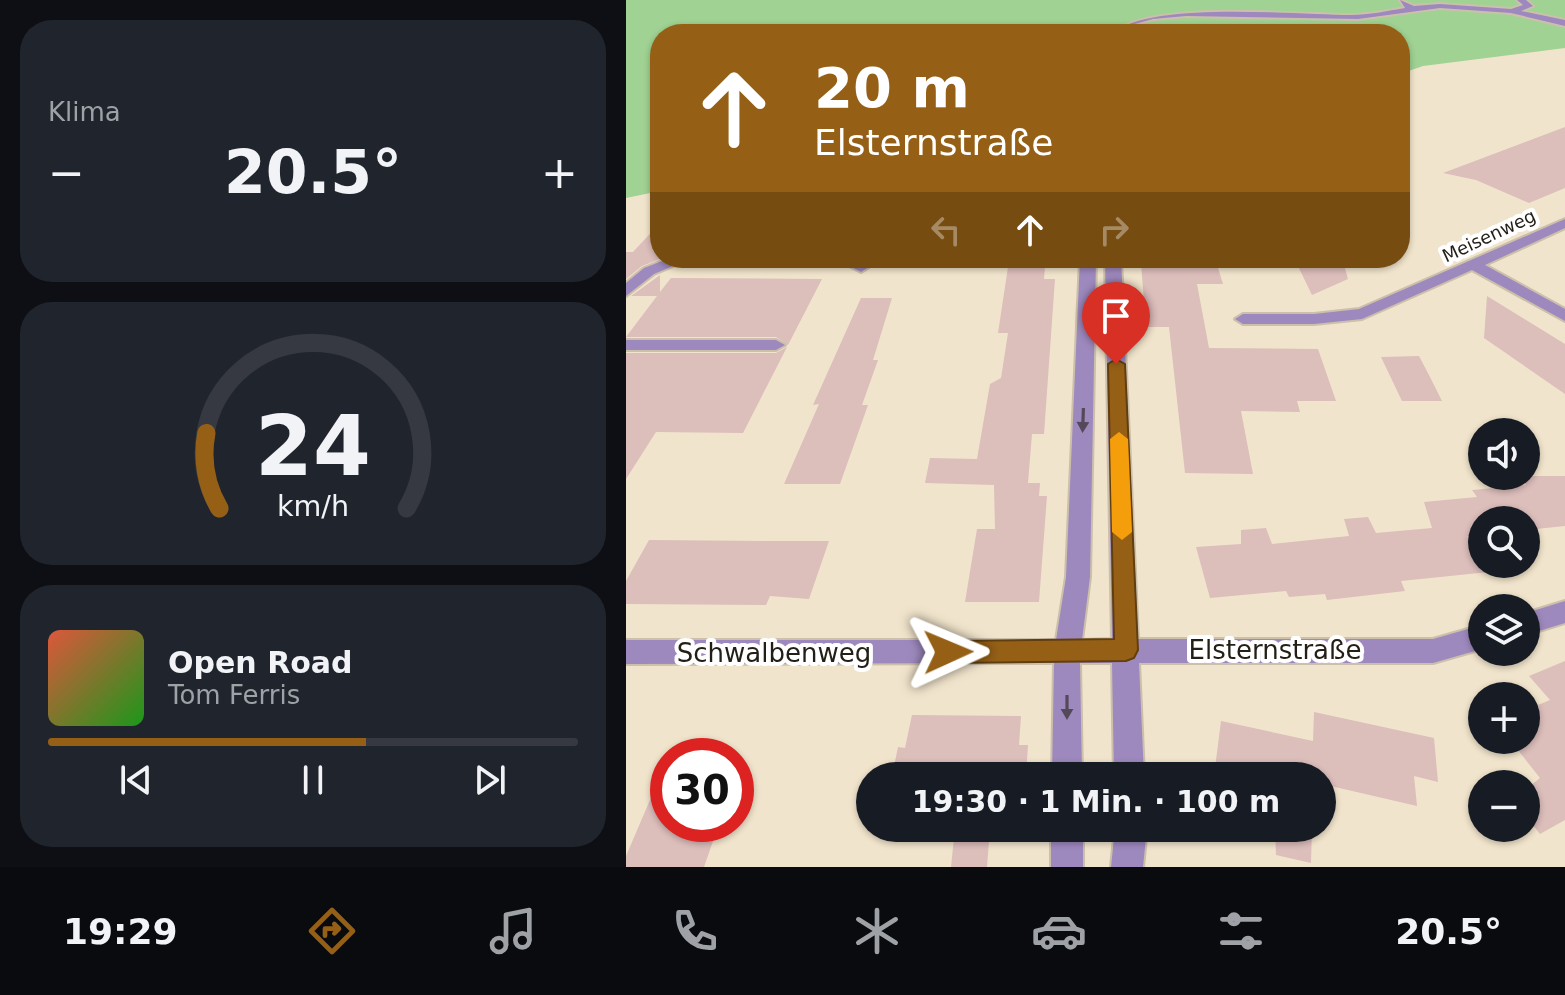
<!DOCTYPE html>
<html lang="de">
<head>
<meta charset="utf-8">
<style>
	:root { --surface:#171b24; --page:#20242c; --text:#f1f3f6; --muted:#9ea1a6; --line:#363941; --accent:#956016 }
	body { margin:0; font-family:"DejaVu Sans",sans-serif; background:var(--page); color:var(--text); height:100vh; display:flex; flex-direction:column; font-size:30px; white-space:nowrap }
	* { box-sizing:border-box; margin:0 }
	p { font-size:26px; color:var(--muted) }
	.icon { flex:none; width:44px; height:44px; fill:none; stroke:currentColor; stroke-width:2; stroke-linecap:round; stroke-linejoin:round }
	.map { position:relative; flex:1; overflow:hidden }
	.panel { display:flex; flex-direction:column; gap:20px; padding:20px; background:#0d0f14; width:626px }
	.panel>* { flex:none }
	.banner { position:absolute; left:24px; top:24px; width:760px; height:244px; border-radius:32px; box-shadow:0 2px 6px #0004; background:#956016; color:#fff; overflow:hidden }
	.fabs { position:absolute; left:842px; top:418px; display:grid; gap:16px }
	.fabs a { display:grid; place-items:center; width:72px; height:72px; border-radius:50%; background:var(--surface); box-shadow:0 2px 6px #0004; font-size:40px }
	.speed { position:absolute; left:24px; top:738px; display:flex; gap:16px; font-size:40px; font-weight:700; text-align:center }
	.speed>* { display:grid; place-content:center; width:104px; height:104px; border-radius:50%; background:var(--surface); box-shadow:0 2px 6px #0004; line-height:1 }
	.speed .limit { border:12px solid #d22; background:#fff; color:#111 }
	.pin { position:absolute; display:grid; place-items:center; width:68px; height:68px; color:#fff; margin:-82px -34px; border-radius:50% 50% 50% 0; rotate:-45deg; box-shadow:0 0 8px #0007 }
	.pin .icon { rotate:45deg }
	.me { position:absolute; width:88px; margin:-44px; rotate:89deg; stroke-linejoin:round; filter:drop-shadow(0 0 6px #0008) }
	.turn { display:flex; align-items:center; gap:28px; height:168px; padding:0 32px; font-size:36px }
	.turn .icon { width:104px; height:104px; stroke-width:2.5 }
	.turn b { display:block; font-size:56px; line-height:68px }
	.lanes { display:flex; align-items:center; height:76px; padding:0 32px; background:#0003; justify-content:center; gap:40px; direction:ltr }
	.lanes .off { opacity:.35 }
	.big { font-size:60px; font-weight:700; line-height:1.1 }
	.panel .tile { flex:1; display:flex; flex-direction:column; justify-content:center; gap:12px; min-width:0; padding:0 28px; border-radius:32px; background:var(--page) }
	.panel .dial { align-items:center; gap:0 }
	.dial svg { height:208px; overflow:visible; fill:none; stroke:var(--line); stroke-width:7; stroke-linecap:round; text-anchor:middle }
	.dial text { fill:var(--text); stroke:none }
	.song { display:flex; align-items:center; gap:24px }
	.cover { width:96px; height:96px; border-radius:12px; background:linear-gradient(135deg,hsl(10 70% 55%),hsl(120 70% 35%)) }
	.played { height:8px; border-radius:4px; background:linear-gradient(90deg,var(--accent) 60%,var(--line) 60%) }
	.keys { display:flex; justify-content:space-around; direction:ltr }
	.heat { display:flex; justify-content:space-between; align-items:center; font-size:44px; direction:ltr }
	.trip { position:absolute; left:230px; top:762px; width:480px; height:80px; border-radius:40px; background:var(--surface); box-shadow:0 2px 6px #0004; font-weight:700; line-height:80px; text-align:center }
	.menu { display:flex; height:128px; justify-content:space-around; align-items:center; background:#090b0e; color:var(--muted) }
	.menu .icon { width:56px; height:56px }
	.menu .active { color:var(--accent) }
	.menu b { font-size:36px; color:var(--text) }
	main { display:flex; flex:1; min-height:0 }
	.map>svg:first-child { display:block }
</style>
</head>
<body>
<main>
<section class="panel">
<div class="tile"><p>Klima</p>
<div class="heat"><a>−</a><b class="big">20.5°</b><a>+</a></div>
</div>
<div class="tile dial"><svg viewBox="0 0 100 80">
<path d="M14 69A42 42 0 1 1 86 69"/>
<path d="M14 69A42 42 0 0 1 9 40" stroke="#956016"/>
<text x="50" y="56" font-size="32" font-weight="700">24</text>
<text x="50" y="72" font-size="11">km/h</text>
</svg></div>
<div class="tile">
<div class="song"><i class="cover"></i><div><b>Open Road</b><p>Tom Ferris</p></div></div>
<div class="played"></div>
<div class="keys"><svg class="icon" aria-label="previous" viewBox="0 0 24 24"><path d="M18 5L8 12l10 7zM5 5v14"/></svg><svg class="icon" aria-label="pause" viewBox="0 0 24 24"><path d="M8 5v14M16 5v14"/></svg><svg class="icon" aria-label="next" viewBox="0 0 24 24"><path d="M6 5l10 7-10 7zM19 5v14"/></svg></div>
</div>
</section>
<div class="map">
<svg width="939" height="867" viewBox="0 0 939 867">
	<rect width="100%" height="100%" fill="#f1e4cc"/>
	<!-- green -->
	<polygon fill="#a0d293" points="0,0 939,0 939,48 797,66 774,74 774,34 34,34 34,191 0,198"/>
	<!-- building -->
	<g fill="#dcbebb">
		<polygon points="939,127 939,188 903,203 850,180 817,173"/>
		<polygon points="34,223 34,259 16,266 0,279 0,252 7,252"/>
		<polygon points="550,258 589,258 597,284 571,284 583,348 692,349 710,401 671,401 674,412 615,411 627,474 559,473 543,327 520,327 515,263 551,263"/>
		<polygon points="668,258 716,258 722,279 686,295"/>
		<polygon points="382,267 419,267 418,279 429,279 418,434 406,434 402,483 414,483 413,496 421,496 413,602 339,602 351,529 369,529 368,485 299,483 304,458 351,459 364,384 375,378 382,333 372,333"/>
		<polygon points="34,275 34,292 45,278 196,279 162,345 150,337 0,337 31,296 5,296"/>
		<polygon points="861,296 939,344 939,394 858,338"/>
		<polygon points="235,298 266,298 247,360 252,360 236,405 242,405 214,484 158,484 193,404 187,405"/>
		<polygon points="161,347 117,433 30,432 0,479 0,353 150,353"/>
		<polygon points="793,356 805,379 816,401 776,401 755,357"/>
		<polygon points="895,476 939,476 939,526 900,530 900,520 856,520 856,534 841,536 863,572 775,581 779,591 701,600 699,594 663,597 660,591 584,598 570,547 615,544 615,530 640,528 646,544 723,536 718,519 742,517 750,533 806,528 798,502 851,497 846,490 900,485"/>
		<polygon points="23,540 143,541 203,541 183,599 144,596 140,605 0,604 0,581"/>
		<polygon points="939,661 939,820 914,834 900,816 900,789 914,778 884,740 900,740 900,710 924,700 903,676"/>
		<polygon points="688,712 808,738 812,782 788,776 791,806 696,784 696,776 588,776 595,721 687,741"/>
		<polygon points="286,715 395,716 393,745 402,745 400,776 266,776 272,747 279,748"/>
		<polygon points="42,758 42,824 93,824 78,867 0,867 0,856"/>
		<polygon points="329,828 364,828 361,867 325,867"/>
		<polygon points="649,828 686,828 685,863 650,855"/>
	</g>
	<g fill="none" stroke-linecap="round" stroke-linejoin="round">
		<!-- minor casing -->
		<g stroke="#ccc0ab" stroke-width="4">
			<g id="minor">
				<path d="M774,0L788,6L814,4L885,9L897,5L891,0H900L907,6L895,11L939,20V26L885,13L814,8L732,19L560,16L527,19L505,25L494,34H485C525,0 668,15 725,15C743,15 761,11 779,8Z"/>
				<polygon points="939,219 939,228 859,265 939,309 939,321 846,270 736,319 688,324 617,324 609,319 617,314 688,314 733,309"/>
				<polygon points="44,258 66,258 28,274 0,296 0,283 18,268"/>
				<polygon points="208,258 228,258 243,267 235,272"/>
				<polygon points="454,258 470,258 464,577 456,640 486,639 479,258 495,258 512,639 807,639 856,625 856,649 807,663 513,663 518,776 488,776 486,663 454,663 456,776 426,776 428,663 0,664 0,640 430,640 440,577"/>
				<polygon points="0,340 150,340 159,345 150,350 0,350"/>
				<polygon points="939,601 939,623 900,635 900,613"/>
				<rect x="425" y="828" width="32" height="39"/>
				<polygon points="489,828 521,828 517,867 485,867"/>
			</g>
		</g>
		<!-- minor -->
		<use href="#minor" fill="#9e89be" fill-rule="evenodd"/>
	</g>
	<!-- one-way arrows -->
	<defs><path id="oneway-solid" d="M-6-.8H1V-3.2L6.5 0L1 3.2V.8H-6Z" transform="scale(2)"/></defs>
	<g fill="#544959">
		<use href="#oneway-solid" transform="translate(457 420) rotate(92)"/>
		<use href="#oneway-solid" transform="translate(441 707) rotate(90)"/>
	</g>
	<!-- route -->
	<polygon fill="#956016" stroke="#613e0e" stroke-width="2" points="490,359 499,364 512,650 508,658 500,661 322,663 313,660 310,652 313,645 322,641 488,639 482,364"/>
	<!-- slow -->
	<polygon fill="#f59e0b" points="493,432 502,439 506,532 496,540 486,532 484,439"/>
	<g text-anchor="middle" stroke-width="8" stroke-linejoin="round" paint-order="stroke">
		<!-- far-street labels -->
		<g font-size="18" fill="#231e16" stroke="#fff">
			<text transform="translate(863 236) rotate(-25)" y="6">Meisenweg</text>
		</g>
		<!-- near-street labels -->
		<g font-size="26" fill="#231e16" stroke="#fff">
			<text x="649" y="659">Elsternstraße</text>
			<text x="148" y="662">Schwalbenweg</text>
		</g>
	</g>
</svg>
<div class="fabs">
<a><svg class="icon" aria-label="sound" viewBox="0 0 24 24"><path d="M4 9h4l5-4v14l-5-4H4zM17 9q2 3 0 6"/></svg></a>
<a><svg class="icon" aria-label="search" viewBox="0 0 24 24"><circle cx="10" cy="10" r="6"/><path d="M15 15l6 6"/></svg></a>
<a><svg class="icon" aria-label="layers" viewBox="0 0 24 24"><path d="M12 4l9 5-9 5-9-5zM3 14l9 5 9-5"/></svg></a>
<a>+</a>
<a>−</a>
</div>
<div class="speed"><div class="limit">30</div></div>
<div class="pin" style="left:490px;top:364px;background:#d93025"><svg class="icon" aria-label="arrive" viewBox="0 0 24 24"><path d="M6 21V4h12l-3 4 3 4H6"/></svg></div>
<svg class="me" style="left:322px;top:652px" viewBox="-20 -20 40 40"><path d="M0-17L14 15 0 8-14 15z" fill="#956016" stroke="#fff" stroke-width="4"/></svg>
<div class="trip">19:30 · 1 Min. · 100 m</div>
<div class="banner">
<div class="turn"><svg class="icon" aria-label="ahead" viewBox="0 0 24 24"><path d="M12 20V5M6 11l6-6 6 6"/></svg><div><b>20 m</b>Elsternstraße</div></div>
<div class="lanes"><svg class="icon off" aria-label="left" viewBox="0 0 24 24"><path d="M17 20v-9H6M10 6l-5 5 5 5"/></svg><svg class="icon" aria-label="ahead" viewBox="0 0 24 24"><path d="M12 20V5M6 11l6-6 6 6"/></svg><svg class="icon off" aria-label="right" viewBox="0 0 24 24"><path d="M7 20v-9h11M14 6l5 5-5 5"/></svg></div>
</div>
</div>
</main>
<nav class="menu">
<b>19:29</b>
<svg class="icon active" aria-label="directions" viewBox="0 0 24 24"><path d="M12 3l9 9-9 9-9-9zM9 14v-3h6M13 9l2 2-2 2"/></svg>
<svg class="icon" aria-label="music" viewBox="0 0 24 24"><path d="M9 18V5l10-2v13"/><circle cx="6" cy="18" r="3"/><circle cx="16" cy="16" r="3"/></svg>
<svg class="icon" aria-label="phone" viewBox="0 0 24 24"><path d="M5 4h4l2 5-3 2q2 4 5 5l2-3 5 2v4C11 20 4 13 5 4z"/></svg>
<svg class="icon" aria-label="climate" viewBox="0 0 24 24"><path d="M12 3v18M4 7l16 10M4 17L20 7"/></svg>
<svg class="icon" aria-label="car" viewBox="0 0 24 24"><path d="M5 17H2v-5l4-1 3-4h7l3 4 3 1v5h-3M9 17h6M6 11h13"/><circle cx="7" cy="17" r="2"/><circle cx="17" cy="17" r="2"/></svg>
<svg class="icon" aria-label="filters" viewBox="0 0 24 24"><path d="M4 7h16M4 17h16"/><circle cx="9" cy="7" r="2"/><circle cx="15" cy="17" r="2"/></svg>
<b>20.5°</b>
</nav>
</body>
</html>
